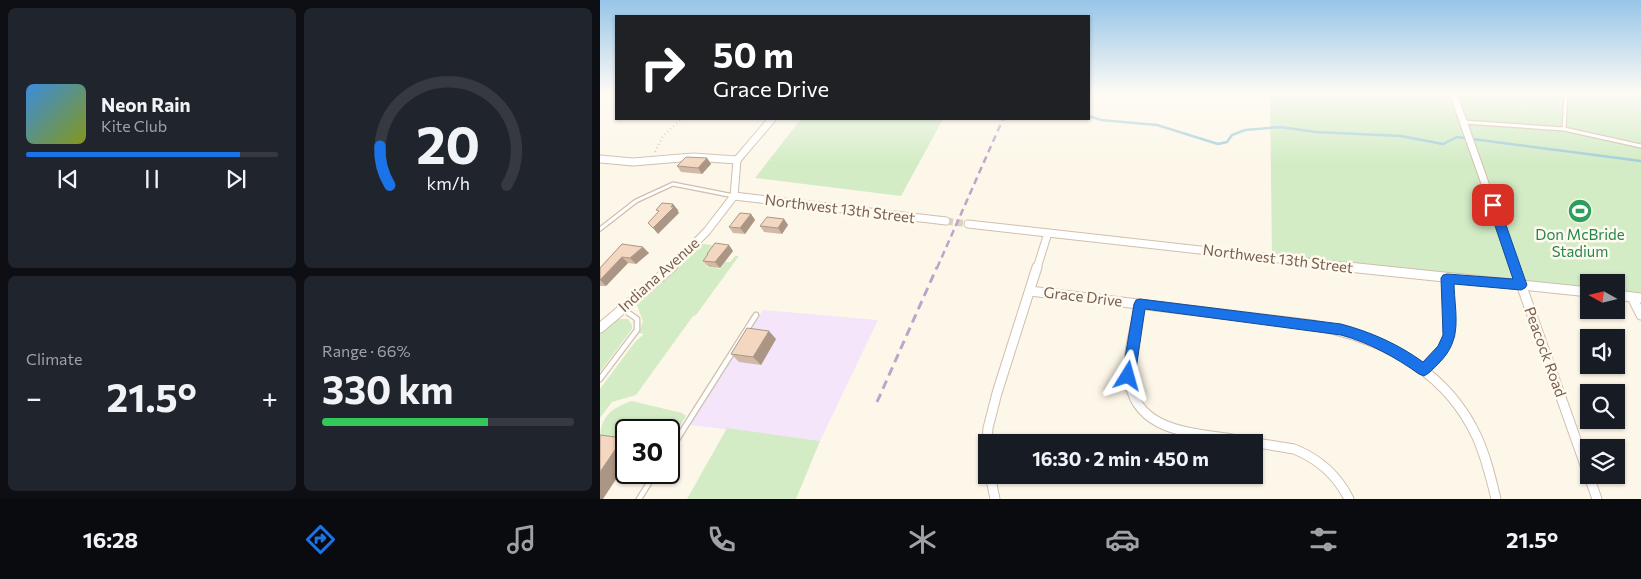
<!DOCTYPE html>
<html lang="en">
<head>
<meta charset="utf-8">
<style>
	:root { --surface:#171b24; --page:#20242c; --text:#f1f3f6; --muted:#9ea1a6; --line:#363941; --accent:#1a73e8 }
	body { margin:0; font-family:Commissioner,sans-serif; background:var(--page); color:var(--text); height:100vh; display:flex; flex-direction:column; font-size:19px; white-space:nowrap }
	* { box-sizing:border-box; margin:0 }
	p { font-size:16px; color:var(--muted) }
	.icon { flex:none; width:28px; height:28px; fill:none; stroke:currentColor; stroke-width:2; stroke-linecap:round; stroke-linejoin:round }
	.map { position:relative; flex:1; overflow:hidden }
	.sheet { display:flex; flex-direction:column; gap:8px; padding:8px; background:#0d0f14; width:600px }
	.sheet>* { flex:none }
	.hud { position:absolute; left:15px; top:15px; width:475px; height:105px; border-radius:0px; box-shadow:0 1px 4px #0004; background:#202124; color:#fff; overflow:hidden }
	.needle { width:32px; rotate:278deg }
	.buttons { position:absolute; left:980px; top:274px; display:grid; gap:10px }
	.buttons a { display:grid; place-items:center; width:45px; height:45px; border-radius:0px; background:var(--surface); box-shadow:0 1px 4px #0004; font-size:25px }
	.speed { position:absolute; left:15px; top:419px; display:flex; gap:10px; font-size:25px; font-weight:700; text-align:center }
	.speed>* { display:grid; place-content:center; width:65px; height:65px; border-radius:50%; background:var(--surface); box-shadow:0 1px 4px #0004; line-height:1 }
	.speed .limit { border:2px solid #111; border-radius:8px; background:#fff; color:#111 }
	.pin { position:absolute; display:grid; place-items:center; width:42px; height:42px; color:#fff; margin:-21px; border-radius:10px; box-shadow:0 2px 8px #0006 }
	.me { position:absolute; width:55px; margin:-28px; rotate:8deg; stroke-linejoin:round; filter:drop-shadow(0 0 4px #0008) }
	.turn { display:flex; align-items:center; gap:18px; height:105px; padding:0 15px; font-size:22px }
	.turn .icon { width:65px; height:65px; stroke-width:2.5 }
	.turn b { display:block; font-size:35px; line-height:42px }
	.big { font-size:38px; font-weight:700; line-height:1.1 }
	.sheet .tile { flex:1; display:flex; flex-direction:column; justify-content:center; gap:8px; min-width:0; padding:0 18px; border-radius:8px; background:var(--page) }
	.sheet .dial { align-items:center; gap:0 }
	.dial svg { height:130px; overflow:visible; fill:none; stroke:var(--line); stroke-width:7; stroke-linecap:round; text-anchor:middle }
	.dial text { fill:var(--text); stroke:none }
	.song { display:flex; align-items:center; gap:15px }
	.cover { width:60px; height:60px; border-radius:8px; background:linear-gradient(135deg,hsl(210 70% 55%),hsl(70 70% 35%)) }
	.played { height:5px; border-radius:2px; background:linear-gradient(90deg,var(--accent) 85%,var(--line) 85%) }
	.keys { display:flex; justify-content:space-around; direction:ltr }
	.heat { display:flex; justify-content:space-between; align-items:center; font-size:28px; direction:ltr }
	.charge { height:8px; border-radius:4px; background:linear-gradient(90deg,#34c759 66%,var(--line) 0) }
	.sheet .tiles { flex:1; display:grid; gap:8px; grid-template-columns:repeat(2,1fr) }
	.trip { position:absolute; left:378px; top:434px; width:285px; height:50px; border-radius:0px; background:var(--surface); box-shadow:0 1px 4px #0004; font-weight:700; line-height:50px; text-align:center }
	.menu { display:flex; height:80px; justify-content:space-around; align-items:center; background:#090b0e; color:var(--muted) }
	.menu .icon { width:35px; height:35px }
	.menu .on { color:var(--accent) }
	.menu b { font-size:22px; color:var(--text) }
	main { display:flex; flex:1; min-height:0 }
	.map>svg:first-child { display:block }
</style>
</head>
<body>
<main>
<section class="sheet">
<div class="tiles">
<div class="tile">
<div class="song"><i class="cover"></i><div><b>Neon Rain</b><p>Kite Club</p></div></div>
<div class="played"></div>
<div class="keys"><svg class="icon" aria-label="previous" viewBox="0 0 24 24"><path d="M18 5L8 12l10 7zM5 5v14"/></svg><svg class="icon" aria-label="pause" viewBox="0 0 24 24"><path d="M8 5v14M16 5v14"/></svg><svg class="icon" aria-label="next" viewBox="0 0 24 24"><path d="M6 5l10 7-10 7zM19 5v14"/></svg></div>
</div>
<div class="tile dial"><svg viewBox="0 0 100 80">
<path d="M14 69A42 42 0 1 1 86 69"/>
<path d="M14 69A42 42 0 0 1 8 45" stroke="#1a73e8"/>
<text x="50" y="56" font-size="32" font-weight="700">20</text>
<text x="50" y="72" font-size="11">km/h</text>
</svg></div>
<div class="tile"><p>Climate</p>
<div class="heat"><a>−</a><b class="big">21.5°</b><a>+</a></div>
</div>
<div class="tile"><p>Range · 66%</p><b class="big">330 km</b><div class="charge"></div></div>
</div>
</section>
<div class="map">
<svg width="1041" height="499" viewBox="0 0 1041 499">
	<rect width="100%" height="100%" fill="#fdf7e9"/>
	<!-- education -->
	<polygon fill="#f4e5fa" points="163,310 278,320 220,441 90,425"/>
	<!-- green -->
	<g fill="#d3ecc6">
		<polygon points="670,93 1041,93 1041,298 1016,295 1016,282 989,282 989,292 672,258"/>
		<polygon points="201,119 343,119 301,196 155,178"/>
		<polygon points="102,244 131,247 132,250 111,261 106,267 120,269 125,262 130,262 135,256 139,256 96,315 93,316 36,395 12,402 0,418 0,389 35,342 44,334 39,333 43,321 36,303"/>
		<polygon points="19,319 28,319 32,325 32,329 0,372 0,332 12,321"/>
		<path d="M32,401L82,413L86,416L69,443V430H26V444L0,440C0,417 11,408 32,401Z"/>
		<polygon points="127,428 220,441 196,499 87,499"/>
	</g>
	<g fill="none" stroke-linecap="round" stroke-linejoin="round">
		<!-- stream -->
		<polyline stroke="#a2ceda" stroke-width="2.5" points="489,116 501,120 557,125 618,144 627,142 632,135 645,130 680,127 716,132 801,136 843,144 857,137 1041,161"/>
		<!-- minor-tunnel -->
		<polyline stroke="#dcd1c2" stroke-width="7" stroke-dasharray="7 3" stroke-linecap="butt" points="346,221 368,224"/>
		<!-- service-far1 casing -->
		<g stroke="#d0bfad" stroke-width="5.5">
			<g id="service-far1">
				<polyline points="864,122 964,129 966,93"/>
				<polyline points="964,129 1041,146"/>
				<polyline points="0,229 36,201 73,184 134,196"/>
			</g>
		</g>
		<!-- service casing -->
		<g stroke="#d0bfad" stroke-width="7">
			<g id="service">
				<polyline points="0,379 37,330 37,319 23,309"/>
				<polyline points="69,452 156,315"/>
				<polyline points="39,499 56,472"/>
			</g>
		</g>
		<!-- minor-far1 casing -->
		<g stroke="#d0bfad" stroke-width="9">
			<g id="minor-far1">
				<polyline points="853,93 915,268"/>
				<polyline points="0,159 33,162 93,157 137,160"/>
				<polyline points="134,196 346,221"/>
				<polyline points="368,224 760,268"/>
				<polyline points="71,268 107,231 134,196 137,160 172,119"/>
				<polyline points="437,268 448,233"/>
			</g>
		</g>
		<!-- minor casing -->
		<g stroke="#d0bfad" stroke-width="11">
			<g id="minor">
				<polyline points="748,267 989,292"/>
				<polyline points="915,267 997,499"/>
				<path d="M430,291L713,325C782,338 846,370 877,437C886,457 891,478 896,499"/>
				<polyline points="1016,295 1041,298"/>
				<polyline points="1032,297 1041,315"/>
				<path d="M540,304C536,327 527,352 529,376C533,429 585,432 626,438C648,442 671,445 694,449C719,459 737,475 749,499"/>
				<polyline points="0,328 72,267"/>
				<polyline points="824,370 843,350 850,335 847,278"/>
				<polyline points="387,442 388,428 397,393 437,267"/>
				<polyline points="390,475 395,499"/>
			</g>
		</g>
		<!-- path -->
		<polyline stroke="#d9bba2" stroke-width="2" stroke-dasharray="1 3" stroke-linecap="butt" points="55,152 63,136 81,119"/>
		<!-- service-far1 -->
		<use href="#service-far1" stroke="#fff" stroke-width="3"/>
		<!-- service -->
		<use href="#service" stroke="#fff" stroke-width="4.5"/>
		<!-- minor-far1 -->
		<use href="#minor-far1" stroke="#fff" stroke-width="7"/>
		<!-- minor -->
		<use href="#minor" stroke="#fff" stroke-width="9"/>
		<!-- rail-far1 -->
		<polyline stroke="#bba6c9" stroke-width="2.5" stroke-dasharray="7 4.5" stroke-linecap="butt" points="337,268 403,119"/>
		<!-- rail -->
		<polyline stroke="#bba6c9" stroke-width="3" stroke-dasharray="9 5.5" stroke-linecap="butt" points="277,402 337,267"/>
	</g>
	<!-- wall -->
	<g fill="#d2b9a5">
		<polygon points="107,158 111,164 102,174 81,172 77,166"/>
		<polygon points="151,214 155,220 145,234 133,233 129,227"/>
		<polygon points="184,219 188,225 182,234 164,232 160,226"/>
		<polygon points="22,244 49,253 36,264 28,263 6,286 0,286 0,268"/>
		<polygon points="133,251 120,268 109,267 103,261 108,255 107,254"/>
		<polygon points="176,339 161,365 139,362 131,354"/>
	</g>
	<!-- shaded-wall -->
	<g fill="#ab9686">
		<polygon points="107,158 111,164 102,174 98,168"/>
		<polygon points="73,204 78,210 78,211 79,213 58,234 53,228"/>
		<polygon points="151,214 155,220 145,234 140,228"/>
		<polygon points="184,219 188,225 182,234 178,228"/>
		<polygon points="129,245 133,251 120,268 115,262"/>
		<polygon points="43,247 49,253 36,264 30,258"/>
		<polygon points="22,257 28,263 6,286 0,280"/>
		<polygon points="169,331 176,339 161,365 153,357"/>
		<polygon points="23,438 26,440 26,464 3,499 0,499 0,472"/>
	</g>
	<!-- building -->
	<g fill="#f4d7c0" stroke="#ab9686">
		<polygon points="86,157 107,158 98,168 77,166"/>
		<polygon points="62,203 73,204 71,207 74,207 53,228 48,223 59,211 56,210"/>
		<polygon points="140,213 151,214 140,228 129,227"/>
		<polygon points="167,217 184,219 178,228 160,226"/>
		<polygon points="115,243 129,245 115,262 103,261 108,254 107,254"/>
		<polygon points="22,244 43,247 30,258 22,257 0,280 0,268"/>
		<polygon points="147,328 169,331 153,357 131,354"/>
		<polygon points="0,435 23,438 0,472"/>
	</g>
	<!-- sky -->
	<linearGradient id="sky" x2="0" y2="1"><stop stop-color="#96c5e8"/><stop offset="0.57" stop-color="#fefbf5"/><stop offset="1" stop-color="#fefbf5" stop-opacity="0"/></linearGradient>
	<rect width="1041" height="163" fill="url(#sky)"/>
	<!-- route -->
	<path fill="#1a73e8" stroke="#114b97" d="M893,201L899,205L927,285L925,288L921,290L854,284C855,315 863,339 839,363C834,368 830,373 824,376L819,374C795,357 770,343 741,335L545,309L535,376L533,381L528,382L524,381L522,376L534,304L536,300L540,299L741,324C771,332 798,344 823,362L838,346L843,335L841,278L843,275L847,274L913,279L888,205Z"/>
	<!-- icons -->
	<defs>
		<g id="stadium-disc" transform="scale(1.25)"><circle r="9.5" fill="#2e9e5b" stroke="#fffaf0"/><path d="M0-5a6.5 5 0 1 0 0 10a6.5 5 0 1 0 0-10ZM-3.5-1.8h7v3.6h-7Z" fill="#fff"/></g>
	</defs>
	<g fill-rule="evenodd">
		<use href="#stadium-disc" x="980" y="211"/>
	</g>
	<g text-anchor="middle" stroke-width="5" stroke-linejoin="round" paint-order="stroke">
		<!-- street labels -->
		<g font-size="15" fill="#795e4b" stroke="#fffaf0">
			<text transform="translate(240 209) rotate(7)" y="5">Northwest 13th Street</text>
			<text transform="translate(678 259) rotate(7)" y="5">Northwest 13th Street</text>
			<text transform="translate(59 275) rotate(-42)" y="5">Indiana Avenue</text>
			<text transform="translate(483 297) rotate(7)" y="5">Grace Drive</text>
			<text transform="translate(945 352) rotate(70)" y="5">Peacock Road</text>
		</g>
		<!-- leisure labels -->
		<g font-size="15" fill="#27864d" stroke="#fffaf0">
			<text x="980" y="240">Don McBride<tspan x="980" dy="17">Stadium</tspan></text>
		</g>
	</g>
</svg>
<div class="buttons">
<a><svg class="needle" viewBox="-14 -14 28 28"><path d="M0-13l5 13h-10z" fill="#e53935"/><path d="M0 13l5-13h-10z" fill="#9ea1a6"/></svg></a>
<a><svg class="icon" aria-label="sound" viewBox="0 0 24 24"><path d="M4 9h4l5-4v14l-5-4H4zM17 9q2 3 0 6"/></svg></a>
<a><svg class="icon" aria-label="search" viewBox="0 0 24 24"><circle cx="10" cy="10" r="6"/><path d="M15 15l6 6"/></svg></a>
<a><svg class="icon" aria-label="layers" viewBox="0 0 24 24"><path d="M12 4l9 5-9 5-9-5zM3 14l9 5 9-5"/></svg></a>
</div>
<div class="speed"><div class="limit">30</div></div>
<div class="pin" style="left:893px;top:205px;background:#d93025"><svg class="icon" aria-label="arrive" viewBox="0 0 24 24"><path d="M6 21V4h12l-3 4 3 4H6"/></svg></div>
<svg class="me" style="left:528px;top:376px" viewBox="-20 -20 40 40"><path d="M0-17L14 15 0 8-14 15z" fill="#1a73e8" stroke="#fff" stroke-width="4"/></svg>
<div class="trip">16:30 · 2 min · 450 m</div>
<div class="hud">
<div class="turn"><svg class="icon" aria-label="right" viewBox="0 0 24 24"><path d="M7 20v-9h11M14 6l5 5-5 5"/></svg><div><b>50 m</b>Grace Drive</div></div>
</div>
</div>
</main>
<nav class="menu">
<b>16:28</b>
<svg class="icon on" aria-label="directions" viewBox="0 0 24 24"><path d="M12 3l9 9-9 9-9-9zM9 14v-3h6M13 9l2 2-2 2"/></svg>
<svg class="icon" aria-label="music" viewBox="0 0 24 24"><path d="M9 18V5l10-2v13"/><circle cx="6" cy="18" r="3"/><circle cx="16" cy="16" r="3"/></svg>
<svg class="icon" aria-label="phone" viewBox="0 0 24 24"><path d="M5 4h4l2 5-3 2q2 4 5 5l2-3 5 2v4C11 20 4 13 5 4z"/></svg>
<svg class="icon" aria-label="climate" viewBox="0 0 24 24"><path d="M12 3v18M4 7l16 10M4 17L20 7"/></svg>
<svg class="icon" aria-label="car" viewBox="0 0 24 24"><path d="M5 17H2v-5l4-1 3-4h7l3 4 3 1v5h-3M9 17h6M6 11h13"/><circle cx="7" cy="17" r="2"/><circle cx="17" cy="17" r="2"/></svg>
<svg class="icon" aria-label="filters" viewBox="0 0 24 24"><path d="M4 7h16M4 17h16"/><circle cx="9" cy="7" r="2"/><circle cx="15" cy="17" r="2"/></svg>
<b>21.5°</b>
</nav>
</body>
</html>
